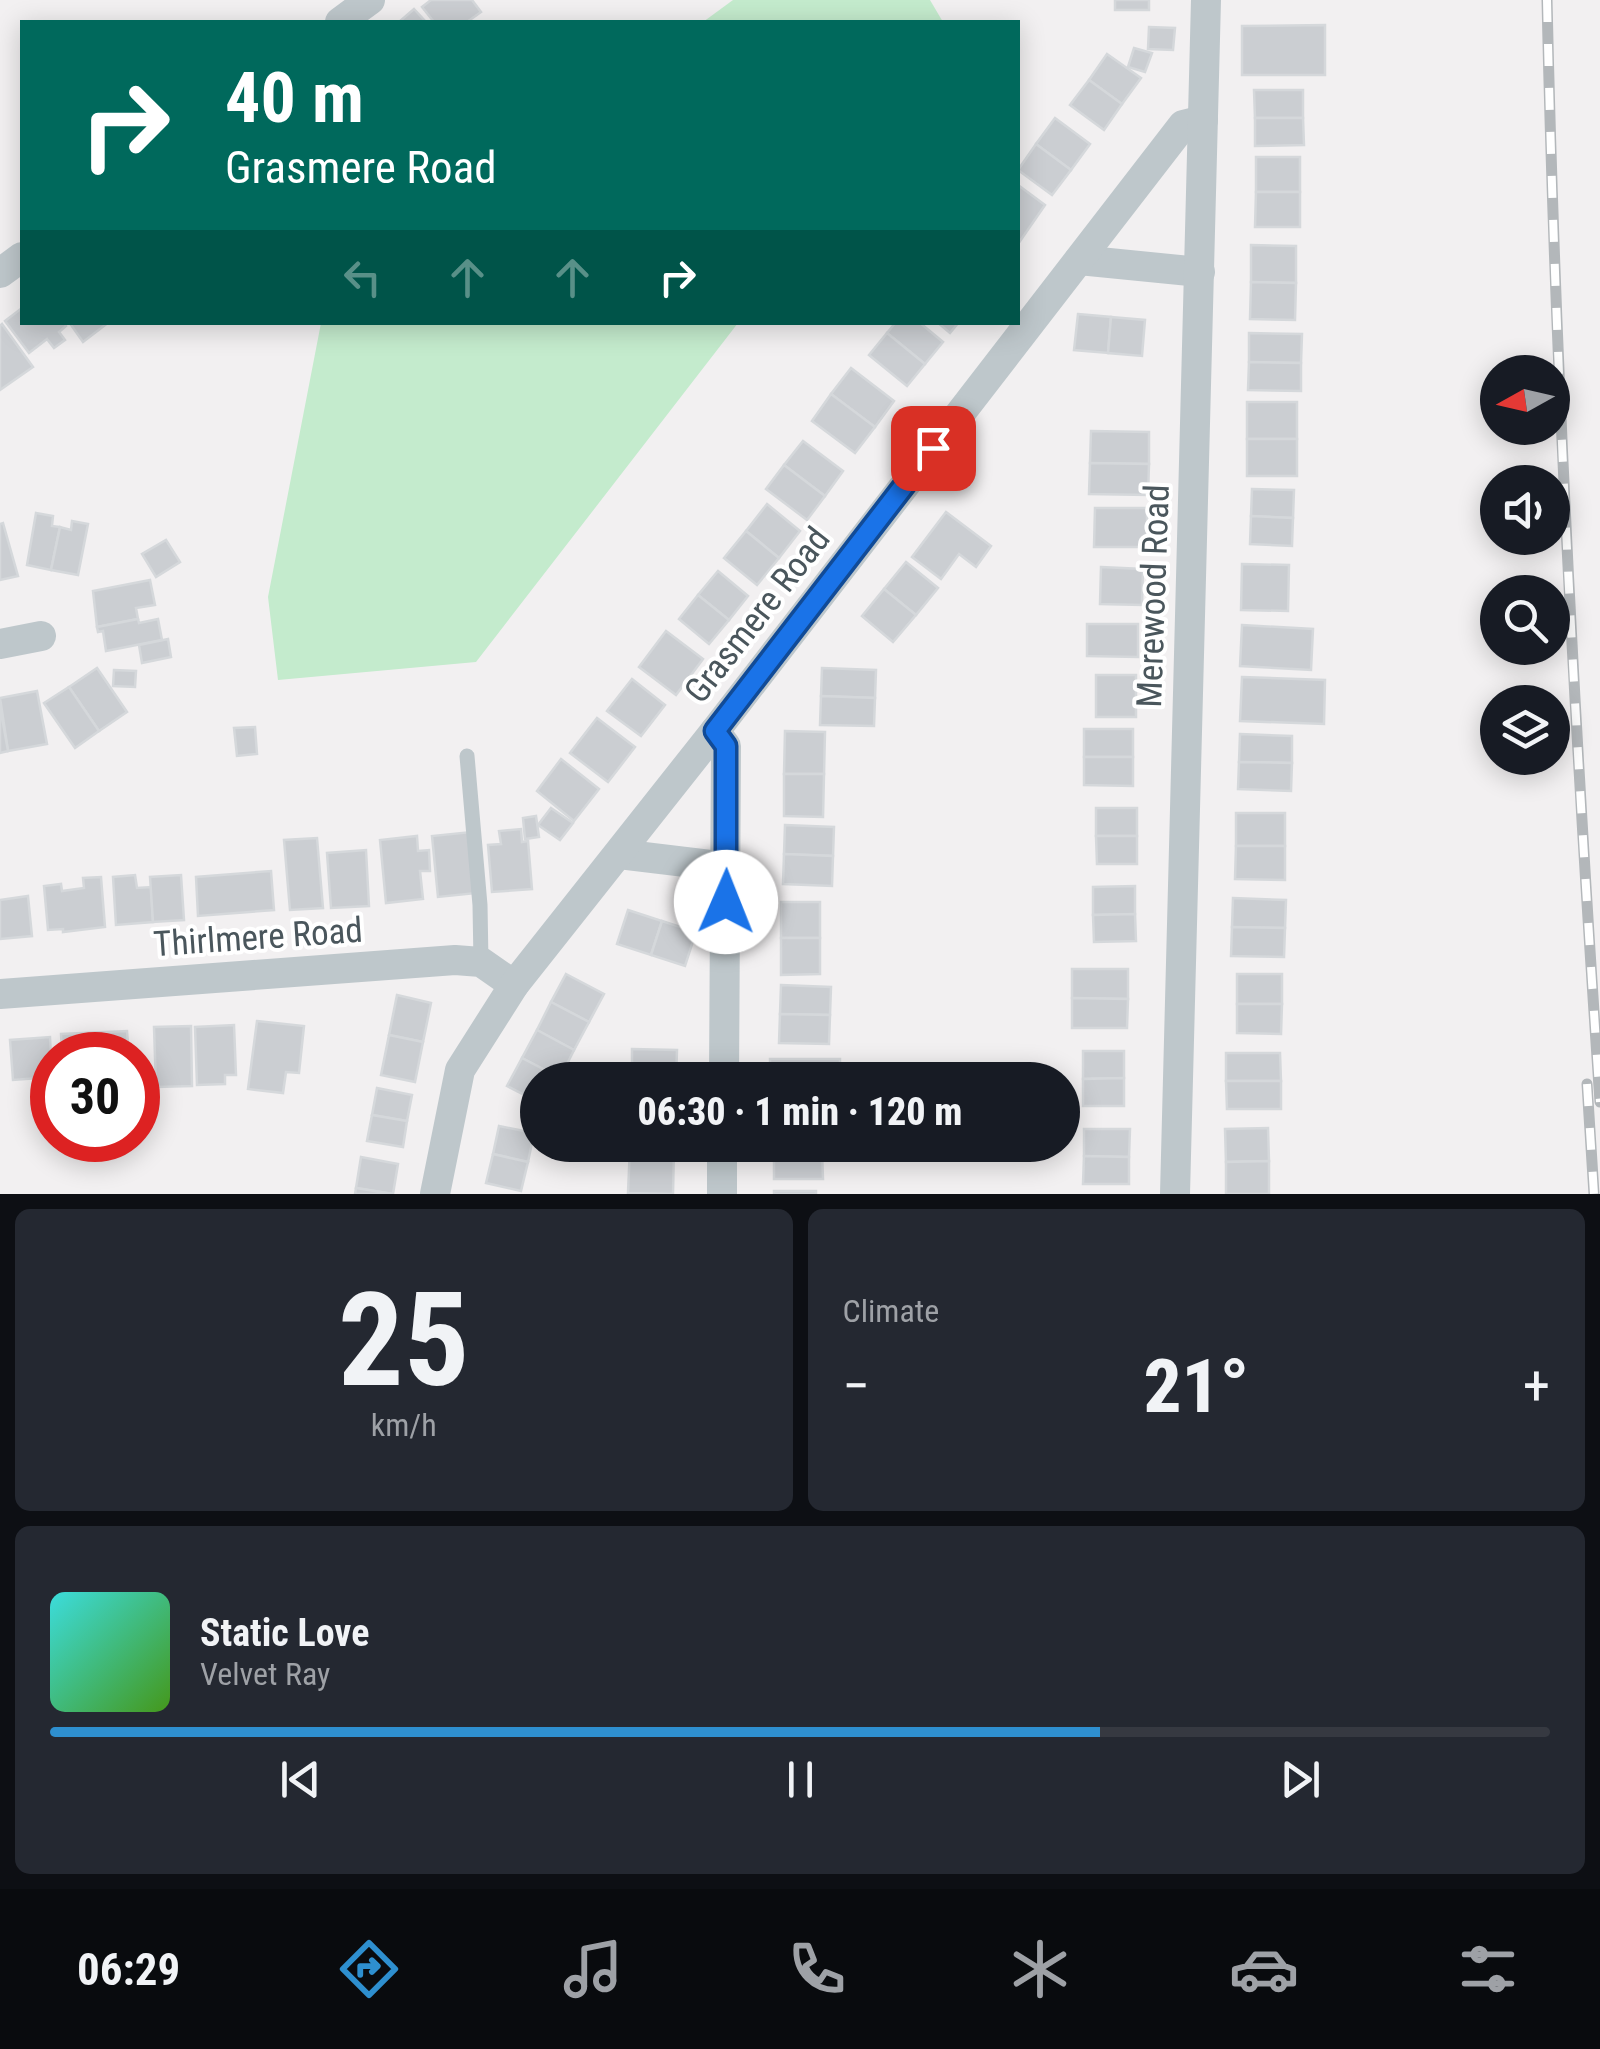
<!DOCTYPE html>
<html lang="en">
<head>
<meta charset="utf-8">
<style>
	:root { --surface:#171b24; --page:#242831; --text:#f1f3f6; --muted:#9ea1a6; --line:#363941; --accent:#2e8fcf }
	body { margin:0; font-family:"Roboto Condensed",sans-serif; background:var(--page); color:var(--text); height:100vh; display:flex; flex-direction:column; font-size:38px; white-space:nowrap }
	* { box-sizing:border-box; margin:0 }
	p { font-size:32px; color:var(--muted) }
	.icon { flex:none; width:55px; height:55px; fill:none; stroke:currentColor; stroke-width:2; stroke-linecap:round; stroke-linejoin:round }
	.map { position:relative; height:1194px; overflow:hidden }
	.drawer { display:flex; flex-direction:column; gap:15px; padding:15px; background:#0d0f14; flex:1 }
	.drawer>* { flex:none }
	.guide { position:absolute; left:20px; top:20px; width:1000px; height:305px; border-radius:0px; box-shadow:0 5px 25px #0003; background:#00695c; color:#fff; overflow:hidden }
	.needle { width:65px; rotate:262deg }
	.tools { position:absolute; left:1480px; top:355px; display:grid; gap:20px }
	.tools a { display:grid; place-items:center; width:90px; height:90px; border-radius:50%; background:var(--surface); box-shadow:0 5px 25px #0003; font-size:50px }
	.speed { position:absolute; left:30px; top:1032px; display:flex; gap:20px; font-size:50px; font-weight:700; text-align:center }
	.speed>* { display:grid; place-content:center; width:130px; height:130px; border-radius:50%; background:var(--surface); box-shadow:0 5px 25px #0003; line-height:1 }
	.speed .limit { border:15px solid #d22; background:#fff; color:#111 }
	.pin { position:absolute; display:grid; place-items:center; width:85px; height:85px; color:#fff; margin:-42px; border-radius:20px; box-shadow:0 5px 15px #0006 }
	.me { position:absolute; width:110px; margin:-55px; rotate:1deg; stroke-linejoin:round; filter:drop-shadow(0 0 8px #0008) }
	.turn { display:flex; align-items:center; gap:35px; height:210px; padding:0 40px; font-size:45px }
	.turn .icon { width:130px; height:130px; stroke-width:2.5 }
	.turn b { display:block; font-size:70px; line-height:85px }
	.lanes { display:flex; align-items:center; height:95px; padding:0 40px; background:#0003; justify-content:center; gap:50px; direction:ltr }
	.lanes .off { opacity:.35 }
	.big { font-size:75px; font-weight:800; line-height:1.1 }
	.drawer .tile { flex:1; display:flex; flex-direction:column; justify-content:center; gap:15px; min-width:0; padding:0 35px; border-radius:15px; background:var(--page) }
	.drawer .dial { align-items:center; gap:0 }
	.dial b { font-size:130px; line-height:1 }
	.song { display:flex; align-items:center; gap:30px }
	.cover { width:120px; height:120px; border-radius:15px; background:linear-gradient(135deg,hsl(180 70% 55%),hsl(100 70% 35%)) }
	.played { height:10px; border-radius:5px; background:linear-gradient(90deg,var(--accent) 70%,var(--line) 70%) }
	.keys { display:flex; justify-content:space-around; direction:ltr }
	.heat { display:flex; justify-content:space-between; align-items:center; font-size:55px; direction:ltr }
	.drawer .tiles { flex:1; display:grid; gap:15px; grid-template-columns:1fr 1fr }
	.tile:last-child { grid-column:span 2 }
	.trip { position:absolute; left:520px; top:1062px; width:560px; height:100px; border-radius:50px; background:var(--surface); box-shadow:0 5px 25px #0003; font-weight:800; line-height:100px; text-align:center }
	.tab-bar { display:flex; height:160px; justify-content:space-around; align-items:center; background:#090b0e; color:var(--muted) }
	.tab-bar .icon { width:70px; height:70px }
	.tab-bar .selected { color:var(--accent) }
	.tab-bar b { font-size:45px; color:var(--text) }
	.map>svg:first-child { display:block }
</style>
</head>
<body>
<div class="map">
<svg width="1600" height="1194" viewBox="0 0 1600 1194">
	<rect width="100%" height="100%" fill="#f2f0f1"/>
	<!-- green -->
	<g fill="#c4ebcd">
		<polygon points="733,0 930,0 943,22 703,22"/>
		<polygon points="321,323 321,322 738,323 476,662 278,680 268,597"/>
	</g>
	<!-- building -->
	<g fill="#cbced2" stroke="#d5d8db" stroke-width="2.5">
		<polygon points="431,0 472,0 481,12 467,22 434,22 422,7"/>
		<rect x="1115" y="0" width="34" height="10"/>
		<polygon points="414,9 426,22 399,22"/>
		<polygon points="1325,25 1325,75 1242,75 1242,26"/>
		<polygon points="1149,27 1175,28 1173,50 1148,49"/>
		<polygon points="1134,48 1152,53 1145,72 1128,67"/>
		<polygon points="1107,54 1141,78 1122,104 1089,80"/>
		<polygon points="1089,80 1122,104 1104,130 1070,105"/>
		<polygon points="1254,90 1303,90 1303,118 1255,118"/>
		<polygon points="1055,118 1090,144 1071,170 1036,144"/>
		<polygon points="1255,118 1303,118 1304,145 1255,146"/>
		<polygon points="1036,144 1071,170 1052,195 1018,170"/>
		<rect x="1256" y="157" width="44" height="35"/>
		<polygon points="1018,185 1045,205 1018,244"/>
		<polygon points="1256,192 1300,192 1300,227 1255,227"/>
		<polygon points="1251,245 1296,246 1296,283 1251,282"/>
		<polygon points="1251,282 1296,283 1295,320 1250,319"/>
		<polygon points="22,308 22,322 64,322 66,326 59,332 65,340 54,348 47,339 29,353 5,321"/>
		<polygon points="1078,314 1111,317 1108,353 1074,350"/>
		<polygon points="1111,317 1145,320 1142,356 1108,353"/>
		<polygon points="69,322 109,322 83,342"/>
		<polygon points="896,322 919,322 943,342 925,364 887,333"/>
		<polygon points="937,322 959,322 950,333"/>
		<polygon points="2,324 33,367 0,390 0,326"/>
		<polygon points="887,333 925,364 907,386 869,355"/>
		<polygon points="1249,333 1302,334 1301,363 1249,362"/>
		<polygon points="1249,362 1301,363 1301,391 1248,390"/>
		<polygon points="851,368 894,401 875,427 831,394"/>
		<polygon points="831,394 875,427 855,453 812,421"/>
		<rect x="1247" y="402" width="50" height="37"/>
		<polygon points="1091,431 1149,432 1149,464 1090,463"/>
		<rect x="1247" y="439" width="50" height="37"/>
		<polygon points="803,441 843,471 825,496 784,465"/>
		<polygon points="1090,463 1149,464 1148,495 1089,494"/>
		<polygon points="784,465 825,496 807,520 766,489"/>
		<polygon points="1252,489 1294,490 1293,518 1251,516"/>
		<polygon points="767,504 800,531 779,558 746,531"/>
		<polygon points="1095,508 1147,508 1147,547 1094,547"/>
		<polygon points="946,512 991,546 976,567 959,554 941,579 912,557"/>
		<polygon points="36,513 53,516 52,526 60,527 51,570 27,565"/>
		<polygon points="1251,516 1293,518 1292,546 1250,544"/>
		<polygon points="72,521 88,524 78,575 51,570 60,527 71,530"/>
		<polygon points="3,523 18,576 0,580 0,524"/>
		<polygon points="746,531 779,558 757,585 724,558"/>
		<polygon points="166,540 180,562 156,577 142,554"/>
		<polygon points="906,562 938,588 916,615 884,589"/>
		<polygon points="1242,564 1289,565 1288,611 1241,610"/>
		<polygon points="1101,567 1143,569 1142,605 1100,604"/>
		<polygon points="718,571 748,596 729,620 698,595"/>
		<polygon points="150,580 155,605 136,608 138,619 97,627 93,591"/>
		<polygon points="884,589 916,615 893,642 862,616"/>
		<polygon points="698,595 729,620 709,644 679,619"/>
		<polygon points="138,619 139,623 158,619 162,640 106,651 103,631 98,632 97,627"/>
		<polygon points="1087,624 1138,624 1138,657 1087,656"/>
		<polygon points="1242,625 1313,629 1311,670 1240,666"/>
		<polygon points="666,631 703,659 676,695 639,667"/>
		<polygon points="168,639 171,657 142,663 139,645"/>
		<polygon points="97,668 127,712 99,731 69,687"/>
		<polygon points="822,668 876,670 875,698 821,696"/>
		<polygon points="114,670 136,671 135,687 113,686"/>
		<rect x="1096" y="675" width="40" height="42"/>
		<polygon points="1242,677 1325,680 1324,724 1240,721"/>
		<polygon points="632,679 665,705 641,736 607,711"/>
		<polygon points="69,687 99,731 75,748 44,703"/>
		<polygon points="37,691 47,744 8,751 0,698"/>
		<polygon points="821,696 875,698 874,726 820,725"/>
		<polygon points="0,706 8,751 0,753"/>
		<polygon points="597,718 635,747 608,782 570,753"/>
		<polygon points="255,727 257,754 237,756 234,728"/>
		<rect x="1084" y="729" width="49" height="28"/>
		<polygon points="785,731 825,732 824,774 784,774"/>
		<polygon points="1240,734 1292,736 1292,763 1239,762"/>
		<polygon points="1084,757 1133,757 1133,786 1084,785"/>
		<polygon points="561,759 599,789 574,821 537,791"/>
		<polygon points="1239,762 1292,763 1291,791 1238,789"/>
		<polygon points="784,774 824,774 823,817 784,816"/>
		<polygon points="551,808 573,823 560,840 538,825"/>
		<rect x="1096" y="808" width="41" height="28"/>
		<rect x="1236" y="813" width="49" height="33"/>
		<polygon points="536,816 539,837 525,839 523,818"/>
		<polygon points="785,825 834,827 833,856 784,854"/>
		<polygon points="521,829 522,842 528,841 532,889 492,892 488,845 501,844 499,831"/>
		<polygon points="471,832 477,893 438,897 432,836"/>
		<polygon points="417,836 418,851 429,850 430,871 420,871 423,899 386,903 380,840"/>
		<polygon points="1096,836 1137,836 1137,864 1097,864"/>
		<polygon points="317,838 323,908 290,910 284,840"/>
		<polygon points="1236,846 1285,846 1285,880 1235,879"/>
		<polygon points="366,850 369,906 331,908 327,853"/>
		<polygon points="784,854 833,856 832,886 783,884"/>
		<polygon points="271,871 274,910 198,916 196,877"/>
		<polygon points="135,875 137,888 151,887 153,922 116,925 113,877"/>
		<polygon points="181,875 184,920 153,922 150,877"/>
		<polygon points="101,877 105,927 63,932 63,929 48,930 44,886 61,884 62,891 84,888 83,878"/>
		<polygon points="1135,886 1135,914 1093,915 1093,887"/>
		<polygon points="28,896 32,936 0,939 0,900"/>
		<polygon points="1233,898 1286,900 1285,928 1232,927"/>
		<rect x="781" y="902" width="39" height="36"/>
		<polygon points="628,910 662,921 651,955 617,944"/>
		<polygon points="1135,914 1136,941 1094,942 1093,915"/>
		<polygon points="662,921 696,932 685,966 651,955"/>
		<polygon points="1232,927 1285,928 1284,957 1231,956"/>
		<polygon points="781,938 820,938 820,974 781,975"/>
		<polygon points="1072,969 1128,969 1128,999 1072,998"/>
		<polygon points="566,974 604,994 589,1022 551,1002"/>
		<rect x="1237" y="974" width="45" height="30"/>
		<polygon points="781,985 831,987 830,1015 780,1014"/>
		<polygon points="397,995 431,1003 423,1042 389,1035"/>
		<polygon points="1072,998 1128,999 1127,1028 1072,1028"/>
		<polygon points="551,1002 589,1022 574,1050 537,1030"/>
		<polygon points="1237,1004 1282,1004 1281,1034 1237,1033"/>
		<polygon points="780,1014 830,1015 829,1044 779,1043"/>
		<polygon points="257,1021 304,1026 299,1073 286,1072 283,1093 248,1089"/>
		<polygon points="234,1025 236,1075 225,1075 225,1084 197,1085 195,1027"/>
		<polygon points="191,1026 192,1086 156,1087 154,1027"/>
		<polygon points="537,1030 574,1050 560,1078 522,1058"/>
		<polygon points="127,1031 129,1055 62,1055 61,1034"/>
		<polygon points="389,1035 423,1042 415,1082 381,1075"/>
		<polygon points="50,1037 52,1077 13,1080 10,1040"/>
		<polygon points="632,1049 677,1050 676,1080 632,1080"/>
		<polygon points="1083,1051 1124,1051 1124,1078 1083,1079"/>
		<polygon points="1226,1053 1280,1053 1281,1081 1226,1081"/>
		<polygon points="522,1058 560,1078 538,1080 538,1102 507,1086"/>
		<rect x="770" y="1059" width="70" height="21"/>
		<polygon points="1124,1078 1124,1106 1083,1106 1083,1079"/>
		<polygon points="1226,1081 1281,1081 1281,1109 1227,1109"/>
		<polygon points="377,1088 412,1095 407,1121 372,1115"/>
		<polygon points="372,1115 407,1121 403,1147 367,1141"/>
		<polygon points="499,1126 534,1133 528,1162 493,1154"/>
		<polygon points="1268,1128 1269,1161 1226,1162 1225,1129"/>
		<polygon points="1084,1129 1130,1129 1129,1157 1084,1156"/>
		<polygon points="630,1145 674,1145 674,1148 630,1147"/>
		<rect x="774" y="1145" width="48" height="6"/>
		<polygon points="630,1147 674,1148 673,1194 628,1193"/>
		<polygon points="774,1151 822,1151 823,1179 774,1179"/>
		<polygon points="493,1154 528,1162 521,1191 486,1183"/>
		<polygon points="1084,1156 1129,1157 1129,1184 1083,1184"/>
		<polygon points="361,1157 398,1164 393,1194 356,1188"/>
		<polygon points="1269,1161 1269,1194 1226,1194 1226,1162"/>
		<polygon points="356,1188 393,1194 355,1194"/>
		<rect x="774" y="1191" width="42" height="3"/>
	</g>
	<g fill="none" stroke-linecap="round" stroke-linejoin="round">
		<!-- lane -->
		<polyline stroke="#bec7cb" stroke-width="15" points="467,756 480,905 481,962"/>
		<!-- street -->
		<g stroke="#bec7cb" stroke-width="30">
			<polyline points="340,22 370,0"/>
			<polyline points="1079,260 1200,272"/>
			<polyline points="0,273 22,257"/>
			<polyline points="0,644 41,636"/>
			<polyline points="715,731 726,746 724,1080"/>
			<polyline points="619,854 727,867"/>
			<polyline points="0,994 455,960 481,962 514,985"/>
			<polyline points="435,1194 460,1070 514,985 715,731 1183,125 1203,120"/>
			<polyline points="722,1194 722,1145"/>
			<polyline points="1175,1194 1206,0"/>
		</g>
		<!-- rail casing -->
		<g stroke="#b3b7ba" stroke-width="11">
			<g id="rail">
				<path d="M1547,0C1555,368 1575,735 1600,1102"/>
				<polyline points="1587,1084 1594,1194"/>
			</g>
		</g>
		<!-- rail -->
		<use href="#rail" stroke="#fff" stroke-width="8" stroke-dasharray="22" stroke-linecap="butt"/>
	</g>
	<g fill="none" stroke-linecap="round" stroke-linejoin="round">
		<!-- route casing -->
		<g stroke="#114b97" stroke-width="25">
			<polyline id="route" points="726,902 726,746 715,731 933,448"/>
		</g>
		<!-- route -->
		<use href="#route" stroke="#1a73e8" stroke-width="18"/>
	</g>
	<g text-anchor="middle" stroke-width="8" stroke-linejoin="round" paint-order="stroke">
		<!-- street labels -->
		<g font-size="35" fill="#4a565c" stroke="#fff">
			<text transform="translate(1153 596) rotate(-88)" y="12">Merewood Road</text>
			<text transform="translate(757 615) rotate(-52)" y="12">Grasmere Road</text>
			<text transform="translate(258 937) rotate(-4)" y="12">Thirlmere Road</text>
		</g>
	</g>
</svg>
<div class="tools">
<a><svg class="needle" viewBox="-14 -14 28 28"><path d="M0-13l5 13h-10z" fill="#e53935"/><path d="M0 13l5-13h-10z" fill="#9ea1a6"/></svg></a>
<a><svg class="icon" aria-label="sound" viewBox="0 0 24 24"><path d="M4 9h4l5-4v14l-5-4H4zM17 9q2 3 0 6"/></svg></a>
<a><svg class="icon" aria-label="search" viewBox="0 0 24 24"><circle cx="10" cy="10" r="6"/><path d="M15 15l6 6"/></svg></a>
<a><svg class="icon" aria-label="layers" viewBox="0 0 24 24"><path d="M12 4l9 5-9 5-9-5zM3 14l9 5 9-5"/></svg></a>
</div>
<div class="speed"><div class="limit">30</div></div>
<div class="pin" style="left:933px;top:448px;background:#d93025"><svg class="icon" aria-label="arrive" viewBox="0 0 24 24"><path d="M6 21V4h12l-3 4 3 4H6"/></svg></div>
<svg class="me" style="left:726px;top:902px" viewBox="-20 -20 40 40"><circle r="19" fill="#fff"/><path d="M0-13L10 11 0 6-10 11z" fill="#1a73e8"/></svg>
<div class="trip">06:30 · 1 min · 120 m</div>
<div class="guide">
<div class="turn"><svg class="icon" aria-label="right" viewBox="0 0 24 24"><path d="M7 20v-9h11M14 6l5 5-5 5"/></svg><div><b>40 m</b>Grasmere Road</div></div>
<div class="lanes"><svg class="icon off" aria-label="left" viewBox="0 0 24 24"><path d="M17 20v-9H6M10 6l-5 5 5 5"/></svg><svg class="icon off" aria-label="ahead" viewBox="0 0 24 24"><path d="M12 20V5M6 11l6-6 6 6"/></svg><svg class="icon off" aria-label="ahead" viewBox="0 0 24 24"><path d="M12 20V5M6 11l6-6 6 6"/></svg><svg class="icon" aria-label="right" viewBox="0 0 24 24"><path d="M7 20v-9h11M14 6l5 5-5 5"/></svg></div>
</div>
</div>
<section class="drawer">
<div class="tiles">
<div class="tile dial"><b>25</b><p>km/h</p></div>
<div class="tile"><p>Climate</p>
<div class="heat"><a>−</a><b class="big">21°</b><a>+</a></div>
</div>
<div class="tile">
<div class="song"><i class="cover"></i><div><b>Static Love</b><p>Velvet Ray</p></div></div>
<div class="played"></div>
<div class="keys"><svg class="icon" aria-label="previous" viewBox="0 0 24 24"><path d="M18 5L8 12l10 7zM5 5v14"/></svg><svg class="icon" aria-label="pause" viewBox="0 0 24 24"><path d="M8 5v14M16 5v14"/></svg><svg class="icon" aria-label="next" viewBox="0 0 24 24"><path d="M6 5l10 7-10 7zM19 5v14"/></svg></div>
</div>
</div>
</section>
<nav class="tab-bar">
<b>06:29</b>
<svg class="icon selected" aria-label="directions" viewBox="0 0 24 24"><path d="M12 3l9 9-9 9-9-9zM9 14v-3h6M13 9l2 2-2 2"/></svg>
<svg class="icon" aria-label="music" viewBox="0 0 24 24"><path d="M9 18V5l10-2v13"/><circle cx="6" cy="18" r="3"/><circle cx="16" cy="16" r="3"/></svg>
<svg class="icon" aria-label="phone" viewBox="0 0 24 24"><path d="M5 4h4l2 5-3 2q2 4 5 5l2-3 5 2v4C11 20 4 13 5 4z"/></svg>
<svg class="icon" aria-label="climate" viewBox="0 0 24 24"><path d="M12 3v18M4 7l16 10M4 17L20 7"/></svg>
<svg class="icon" aria-label="car" viewBox="0 0 24 24"><path d="M5 17H2v-5l4-1 3-4h7l3 4 3 1v5h-3M9 17h6M6 11h13"/><circle cx="7" cy="17" r="2"/><circle cx="17" cy="17" r="2"/></svg>
<svg class="icon" aria-label="filters" viewBox="0 0 24 24"><path d="M4 7h16M4 17h16"/><circle cx="9" cy="7" r="2"/><circle cx="15" cy="17" r="2"/></svg>
</nav>
</body>
</html>
